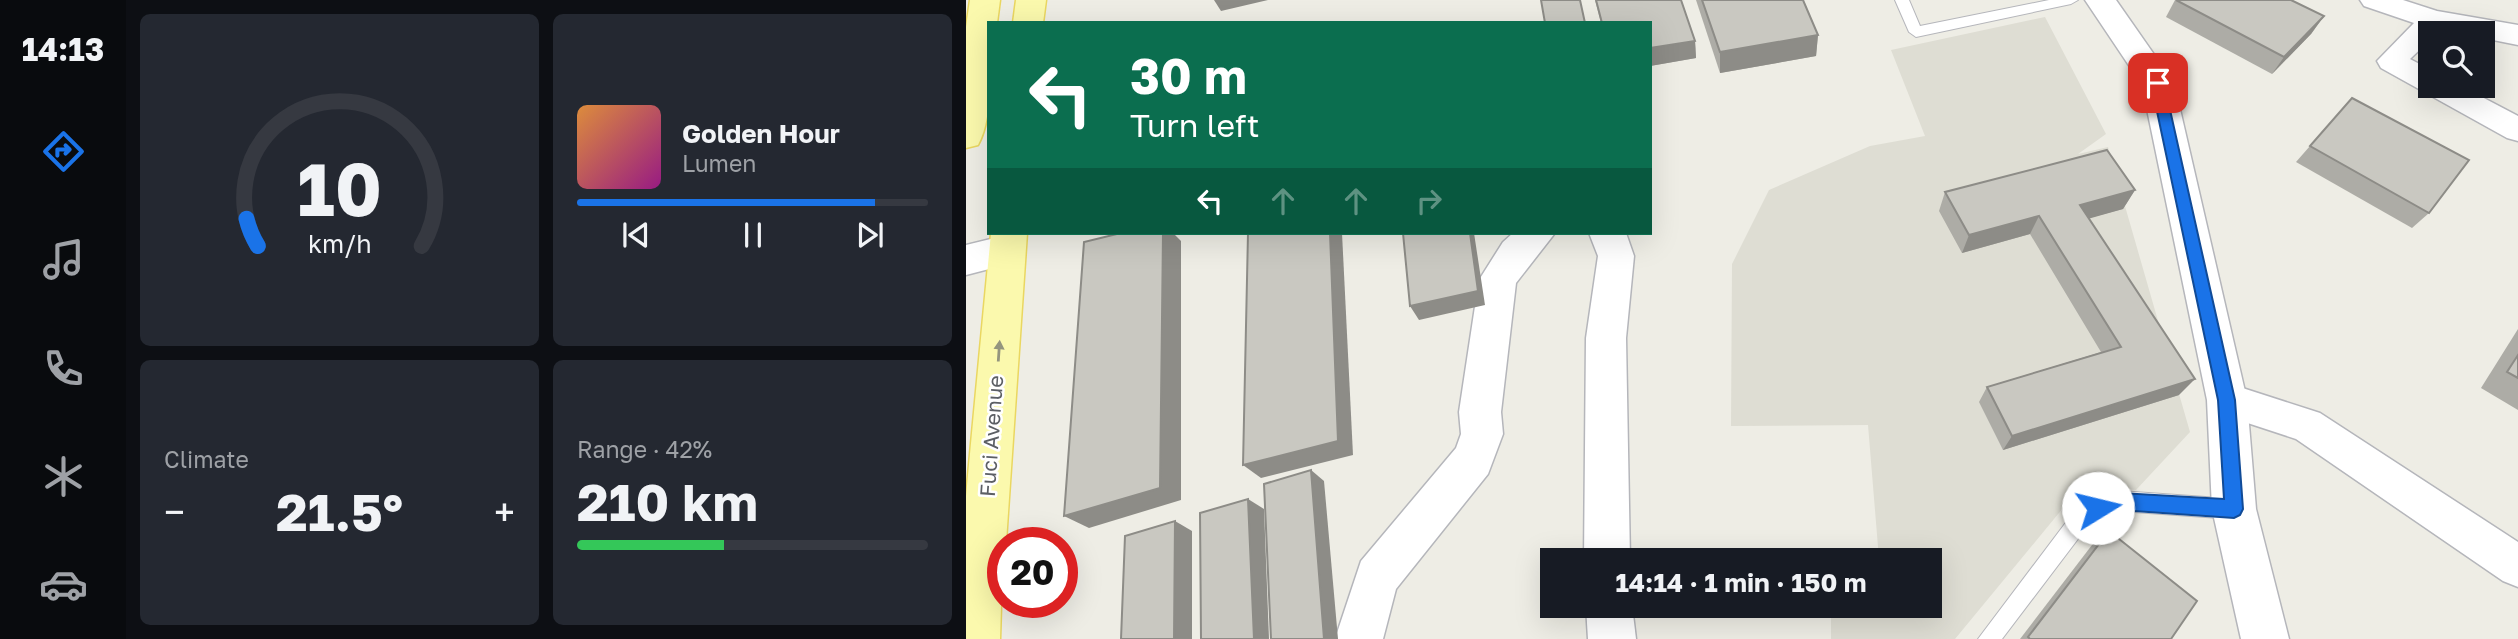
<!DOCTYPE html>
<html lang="en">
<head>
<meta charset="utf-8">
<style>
	:root { --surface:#171b24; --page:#242831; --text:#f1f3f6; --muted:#9ea1a6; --line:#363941; --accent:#1a73e8 }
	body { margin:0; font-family:"Golos Text",sans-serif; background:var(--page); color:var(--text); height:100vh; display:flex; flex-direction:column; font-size:26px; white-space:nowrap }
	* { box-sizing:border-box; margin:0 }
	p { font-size:23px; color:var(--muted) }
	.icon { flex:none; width:38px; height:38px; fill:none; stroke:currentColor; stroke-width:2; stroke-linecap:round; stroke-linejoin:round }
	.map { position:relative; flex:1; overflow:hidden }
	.panel { display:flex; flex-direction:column; gap:14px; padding:14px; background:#0d0f14; width:840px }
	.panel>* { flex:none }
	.banner { position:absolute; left:21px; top:21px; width:665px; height:214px; border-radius:0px; box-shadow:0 7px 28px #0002; background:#0b6e4f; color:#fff; overflow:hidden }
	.tools { position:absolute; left:1452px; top:21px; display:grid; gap:14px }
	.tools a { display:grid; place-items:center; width:77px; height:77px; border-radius:0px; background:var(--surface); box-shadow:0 7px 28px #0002; font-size:35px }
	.speed { position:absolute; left:21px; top:527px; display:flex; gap:14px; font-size:35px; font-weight:700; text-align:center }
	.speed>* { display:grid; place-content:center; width:91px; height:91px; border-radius:50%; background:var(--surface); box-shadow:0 7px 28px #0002; line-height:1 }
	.speed .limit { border:10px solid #d22; background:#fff; color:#111 }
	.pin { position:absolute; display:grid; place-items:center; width:60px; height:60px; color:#fff; margin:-30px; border-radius:14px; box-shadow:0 4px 10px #0006 }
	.me { position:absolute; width:77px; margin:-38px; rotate:81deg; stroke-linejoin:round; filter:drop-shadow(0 0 5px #0008) }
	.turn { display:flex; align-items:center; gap:24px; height:147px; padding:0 28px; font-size:32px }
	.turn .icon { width:91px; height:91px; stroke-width:2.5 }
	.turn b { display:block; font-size:49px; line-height:60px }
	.lanes { display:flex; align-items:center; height:66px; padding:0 28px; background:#0003; justify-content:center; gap:35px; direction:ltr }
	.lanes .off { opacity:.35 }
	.big { font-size:52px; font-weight:700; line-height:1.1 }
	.panel .tile { flex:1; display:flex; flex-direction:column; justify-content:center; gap:10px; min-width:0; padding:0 24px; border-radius:10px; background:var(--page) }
	.panel .dial { align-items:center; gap:0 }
	.dial svg { height:182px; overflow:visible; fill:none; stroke:var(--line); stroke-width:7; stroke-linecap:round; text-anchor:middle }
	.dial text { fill:var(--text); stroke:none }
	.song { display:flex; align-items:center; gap:21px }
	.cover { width:84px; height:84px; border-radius:10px; background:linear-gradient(135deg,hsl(30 70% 55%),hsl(310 70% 35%)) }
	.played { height:7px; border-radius:4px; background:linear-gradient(90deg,var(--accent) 85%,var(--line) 85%) }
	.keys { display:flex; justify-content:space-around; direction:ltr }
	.heat { display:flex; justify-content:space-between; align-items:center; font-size:38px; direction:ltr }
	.charge { height:10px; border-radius:5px; background:linear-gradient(90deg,#34c759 42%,var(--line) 0) }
	.panel .tiles { flex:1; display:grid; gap:14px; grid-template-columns:repeat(2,1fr) }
	.trip { position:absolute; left:574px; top:548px; width:402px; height:70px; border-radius:0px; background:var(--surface); box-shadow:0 7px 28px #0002; font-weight:700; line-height:70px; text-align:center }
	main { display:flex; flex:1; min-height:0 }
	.tab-bar { display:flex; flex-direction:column; width:126px; justify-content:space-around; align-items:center; background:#090b0e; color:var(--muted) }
	.tab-bar .icon { width:49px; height:49px }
	.tab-bar .on { color:var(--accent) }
	.tab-bar b { font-size:32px; color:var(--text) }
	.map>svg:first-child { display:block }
</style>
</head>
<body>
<main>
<nav class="tab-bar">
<b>14:13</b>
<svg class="icon on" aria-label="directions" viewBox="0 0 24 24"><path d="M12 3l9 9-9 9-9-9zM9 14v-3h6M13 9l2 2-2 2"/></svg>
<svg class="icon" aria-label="music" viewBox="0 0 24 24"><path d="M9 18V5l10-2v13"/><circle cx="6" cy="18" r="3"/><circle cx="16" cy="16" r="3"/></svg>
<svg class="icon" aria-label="phone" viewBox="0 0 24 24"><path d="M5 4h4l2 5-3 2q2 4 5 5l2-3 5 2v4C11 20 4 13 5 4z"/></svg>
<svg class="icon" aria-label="climate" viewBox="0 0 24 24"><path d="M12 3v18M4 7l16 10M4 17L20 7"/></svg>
<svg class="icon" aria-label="car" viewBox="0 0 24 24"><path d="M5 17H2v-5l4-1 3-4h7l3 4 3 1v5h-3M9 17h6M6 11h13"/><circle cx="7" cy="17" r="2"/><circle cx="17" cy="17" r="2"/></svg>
</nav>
<section class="panel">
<div class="tiles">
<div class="tile dial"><svg viewBox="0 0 100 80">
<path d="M14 69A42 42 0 1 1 86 69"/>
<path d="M14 69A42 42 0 0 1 9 57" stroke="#1a73e8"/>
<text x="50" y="56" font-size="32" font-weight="700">10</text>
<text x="50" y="72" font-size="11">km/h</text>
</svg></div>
<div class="tile">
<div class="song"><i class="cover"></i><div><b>Golden Hour</b><p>Lumen</p></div></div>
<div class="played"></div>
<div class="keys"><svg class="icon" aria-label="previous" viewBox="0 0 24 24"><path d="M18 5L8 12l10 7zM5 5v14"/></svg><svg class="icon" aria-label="pause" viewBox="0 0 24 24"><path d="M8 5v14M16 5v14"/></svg><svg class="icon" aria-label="next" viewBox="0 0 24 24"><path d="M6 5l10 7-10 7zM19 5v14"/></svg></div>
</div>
<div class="tile"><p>Climate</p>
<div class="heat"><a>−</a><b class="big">21.5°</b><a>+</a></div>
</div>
<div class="tile"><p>Range · 42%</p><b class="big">210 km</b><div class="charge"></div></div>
</div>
</section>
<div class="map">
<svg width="1552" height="639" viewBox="0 0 1552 639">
	<rect width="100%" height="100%" fill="#eeede5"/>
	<!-- education -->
	<polygon fill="#deddd3" points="1079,17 1140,134 1112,154 1142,147 1224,432 1170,490 1116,485 989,639 865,639 865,606 964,606 964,560 908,560 913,559 902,425 765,426 766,264 803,190 904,146 959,136 925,50"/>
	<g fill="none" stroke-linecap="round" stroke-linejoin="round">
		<!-- service casing -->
		<g stroke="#b5b6bb" stroke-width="2">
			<g id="service">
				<polygon points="929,0 943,0 954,26 1083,0 1112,0 1105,4 950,37 943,32"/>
				<polygon points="1154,491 1268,499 1275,502 1278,509 1275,516 1268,519 1154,511 1137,515 1118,531 1036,639 1012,639 1104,517 1125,500"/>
			</g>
		</g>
		<!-- minor casing -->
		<g stroke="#b5b6bb" stroke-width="3">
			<g id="minor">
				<polygon points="1394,0 1437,0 1471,11 1552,25 1552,45 1517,38 1517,33 1474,30 1465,33 1465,39 1444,59 1465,70 1465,86 1495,86 1552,116 1552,141 1541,138 1415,68 1411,61 1448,23 1398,6"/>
				<polygon points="1261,383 1354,413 1552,542 1552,587 1537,581 1330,439 1248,412 1243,400 1248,388"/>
			</g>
		</g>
		<!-- tertiary casing -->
		<g stroke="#b5b6bb" stroke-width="3">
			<g id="tertiary">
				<polygon points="1119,0 1150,0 1208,83 1281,400 1290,509 1323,639 1275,639 1246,509 1241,400 1176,85"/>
				<polygon points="547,233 589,233 550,283 535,412 537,434 522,474 430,589 417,639 369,639 395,561 490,448 495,434 493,412 513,280 537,242"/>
				<polygon points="623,233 660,233 668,256 660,338 664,560 618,560 620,338 632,256"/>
				<polygon points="41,235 54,239 59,250 54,261 0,275 0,245"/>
				<polygon points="620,606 666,606 670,639 622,639"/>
			</g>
		</g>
		<!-- primary casing -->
		<g stroke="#ead761" stroke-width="3">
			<g id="primary">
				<path d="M4,0H34L31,23H23C23,57 29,115 12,145L0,148V27Z"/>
				<polygon points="50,0 80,0 77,23 47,23"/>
				<polygon points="25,233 61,233 40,542 37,542 34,639 0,639 0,496"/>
			</g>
		</g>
		<!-- service -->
		<use href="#service" fill="#fff" fill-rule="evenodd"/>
		<!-- minor -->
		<use href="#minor" fill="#fff" fill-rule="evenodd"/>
		<!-- tertiary -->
		<use href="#tertiary" fill="#fff" fill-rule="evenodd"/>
		<!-- primary -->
		<use href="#primary" fill="#fbf9ad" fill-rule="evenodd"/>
	</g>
	<!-- wall -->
	<g fill="#adaca6">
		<polygon points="629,0 715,0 729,41 730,58 684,66 684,23 635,23"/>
		<polygon points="730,0 837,0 852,35 850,56 754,73"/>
		<polygon points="1209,0 1358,16 1345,34 1306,74 1200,17"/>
		<polygon points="1344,146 1463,213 1446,228 1330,162"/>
		<polygon points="1169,190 1157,209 1123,218 1213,395 1037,450 1013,402 1021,387 1135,352 1064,234 996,253 973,211 979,192"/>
		<polygon points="1552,329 1552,410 1515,388"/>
		<polygon points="1143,531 1205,639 1054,639 1126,545"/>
	</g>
	<!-- shaded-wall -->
	<g fill="#8d8c87">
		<polygon points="248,0 302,0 255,11"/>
		<polygon points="1358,16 1345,34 1306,74 1318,57"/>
		<polygon points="852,35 850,56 754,73 754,52"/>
		<polygon points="729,41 730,58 684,66 684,48"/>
		<polygon points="1169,190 1157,209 1104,224 1114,205"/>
		<polygon points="1073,216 1064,234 996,253 1003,235"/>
		<polygon points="197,233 207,233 215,241 215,500 123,528 98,516"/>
		<polygon points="364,233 376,233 387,455 295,478 277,465"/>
		<polygon points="504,233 508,233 519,305 453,320 444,306"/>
		<polygon points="1229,379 1213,395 1037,450 1046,436"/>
		<polygon points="345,470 358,481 372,639 358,639"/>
		<polygon points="282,499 298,509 303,639 288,639"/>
		<polygon points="209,521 226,531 226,639 208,639"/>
	</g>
	<!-- building -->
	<g fill="#c9c8c1" stroke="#8d8c87" stroke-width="2">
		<polygon points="575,0 614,0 619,23 579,23"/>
		<polygon points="630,0 715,0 729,41 684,48 684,23 636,23"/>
		<polygon points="736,0 837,0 852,35 754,52"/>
		<polygon points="1210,0 1325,0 1358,16 1318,57"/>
		<polygon points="1386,98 1503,160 1463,213 1344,146"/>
		<polygon points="1141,150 1169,190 1114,205 1229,379 1046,436 1021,387 1155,347 1073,216 1003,235 979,192"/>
		<polygon points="155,233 197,233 194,488 98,516 118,242"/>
		<polygon points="282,233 364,233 372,441 277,465"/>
		<polygon points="437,233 504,233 512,291 444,306"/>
		<polygon points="1552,355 1552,378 1541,372"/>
		<polygon points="345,470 358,639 305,639 298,484"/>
		<polygon points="282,499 288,639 235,639 234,513"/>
		<polygon points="209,521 208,639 155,639 159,536"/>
		<polygon points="1143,531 1231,601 1205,639 1064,639 1062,637"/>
	</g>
	<!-- one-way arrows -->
	<defs><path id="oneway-solid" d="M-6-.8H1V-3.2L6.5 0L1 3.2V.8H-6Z" transform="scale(1.75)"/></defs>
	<use fill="#94957e" href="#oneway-solid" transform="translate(33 351) rotate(-86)"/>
	<!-- route -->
	<polygon fill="#1a73e8" stroke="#114b97" stroke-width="2" points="1192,78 1198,83 1269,400 1277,509 1274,515 1268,518 1154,510 1132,516 1126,514 1123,508 1126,501 1154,493 1258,499 1252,400 1185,83"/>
	<g text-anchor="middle" stroke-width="5" stroke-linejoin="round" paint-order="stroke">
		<!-- street labels -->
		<g font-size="21" fill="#5c5f64" stroke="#fff">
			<text transform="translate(26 436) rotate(-86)" y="7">Fuci Avenue</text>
		</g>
	</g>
</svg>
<div class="tools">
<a><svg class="icon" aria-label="search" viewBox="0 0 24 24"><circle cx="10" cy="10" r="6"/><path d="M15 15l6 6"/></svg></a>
</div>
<div class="speed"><div class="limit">20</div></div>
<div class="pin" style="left:1192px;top:83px;background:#d93025"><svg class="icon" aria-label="arrive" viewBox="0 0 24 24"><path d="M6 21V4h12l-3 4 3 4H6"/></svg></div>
<svg class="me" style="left:1132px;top:508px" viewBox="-20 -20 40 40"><circle r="19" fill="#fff"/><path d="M0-13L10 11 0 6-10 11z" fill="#1a73e8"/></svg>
<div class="trip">14:14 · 1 min · 150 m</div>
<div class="banner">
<div class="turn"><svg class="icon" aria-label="left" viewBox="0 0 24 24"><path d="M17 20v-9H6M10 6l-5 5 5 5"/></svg><div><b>30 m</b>Turn left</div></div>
<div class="lanes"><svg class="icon" aria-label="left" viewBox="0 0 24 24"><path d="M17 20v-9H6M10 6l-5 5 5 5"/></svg><svg class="icon off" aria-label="ahead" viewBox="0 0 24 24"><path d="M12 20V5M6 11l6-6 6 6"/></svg><svg class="icon off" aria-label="ahead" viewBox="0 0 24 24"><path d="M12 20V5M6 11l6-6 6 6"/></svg><svg class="icon off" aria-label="right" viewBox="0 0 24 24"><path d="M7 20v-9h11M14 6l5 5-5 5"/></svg></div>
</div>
</div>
</main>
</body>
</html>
